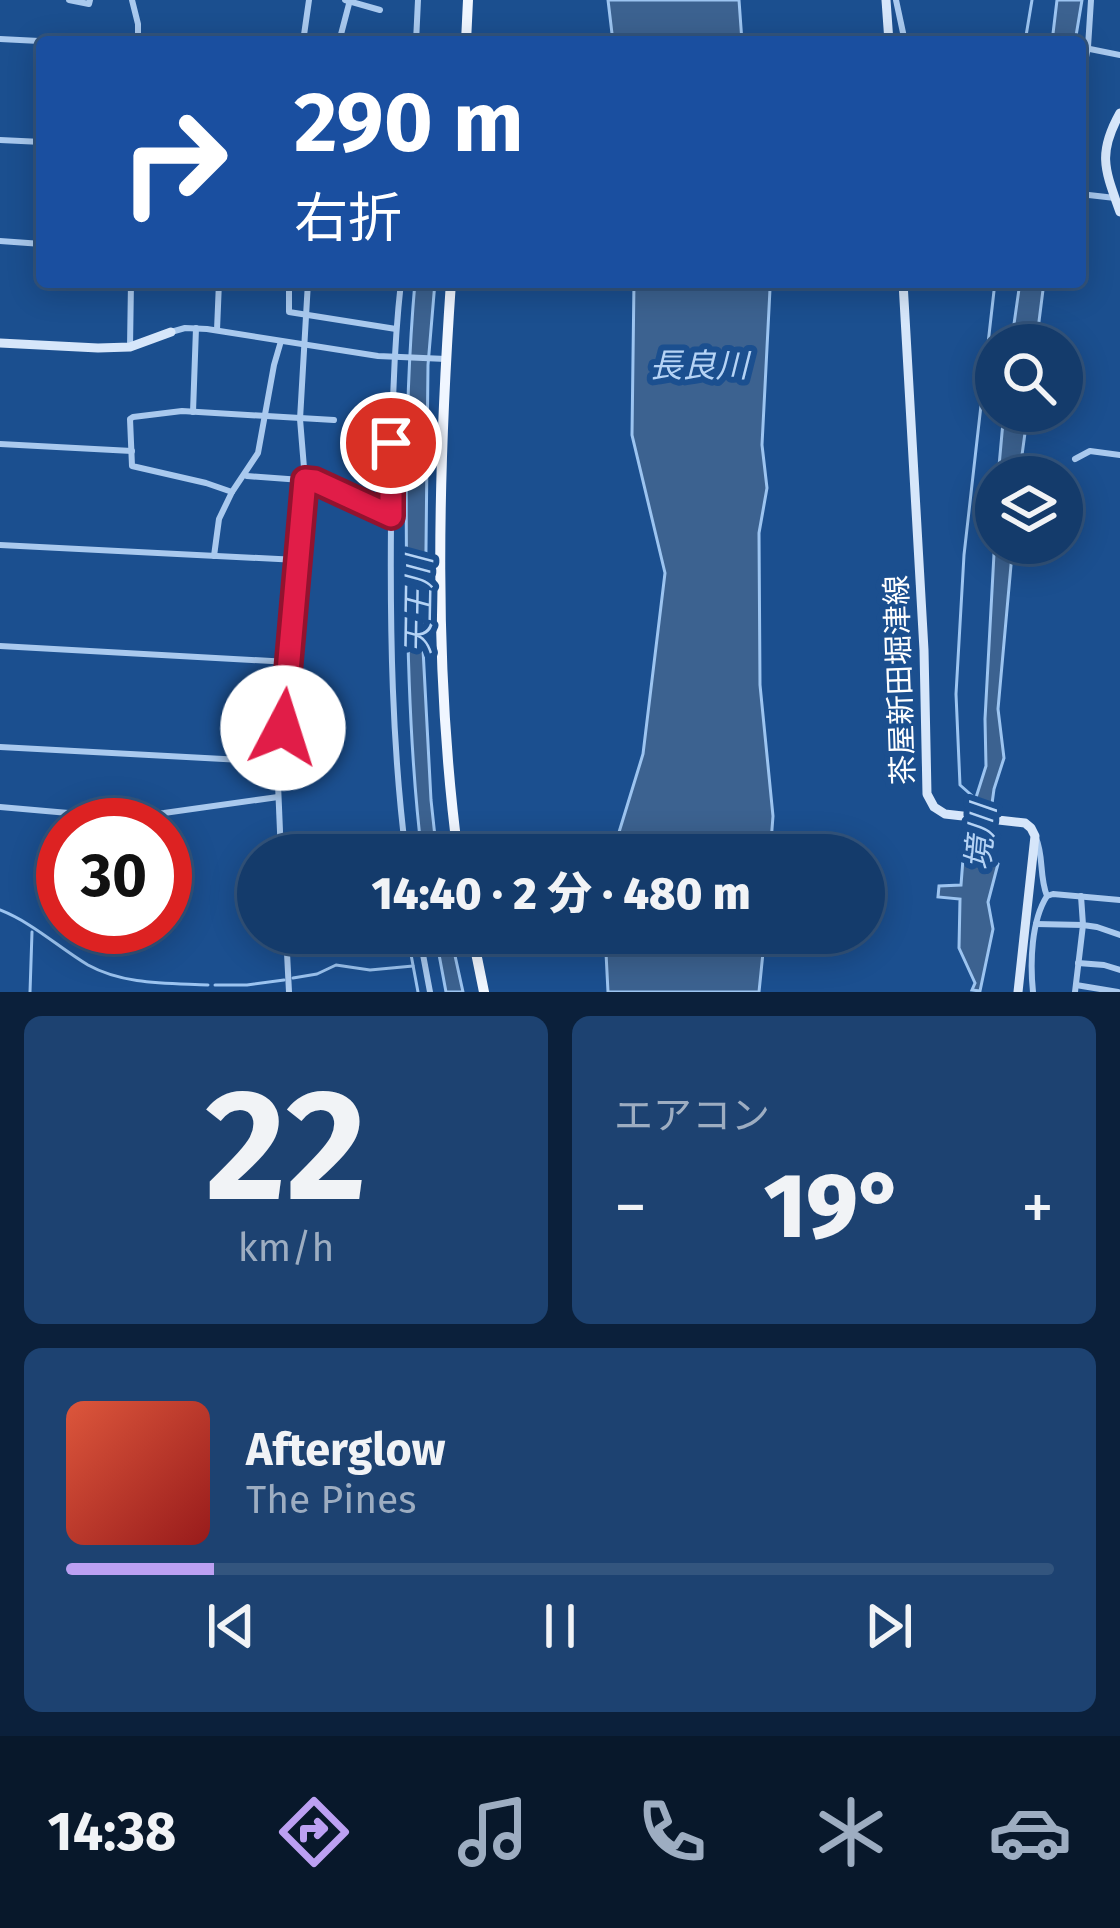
<!DOCTYPE html>
<html lang="ja">
<head>
<meta charset="utf-8">
<style>
	:root { --surface:#143b6b; --page:#1d4271; --text:#f1f3f6; --muted:#9dadc1; --line:#33557e; --accent:#bca0f2 }
	body { margin:0; font-family:"Fira Sans","Noto Sans JP",sans-serif; background:var(--page); color:var(--text); height:100vh; display:flex; flex-direction:column; font-size:45px; white-space:nowrap }
	* { box-sizing:border-box; margin:0 }
	p { font-size:39px; color:var(--muted) }
	.icon { flex:none; width:66px; height:66px; fill:none; stroke:currentColor; stroke-width:2; stroke-linecap:round; stroke-linejoin:round }
	.map { position:relative; height:992px; overflow:hidden }
	.panel { display:flex; flex-direction:column; gap:24px; padding:24px; background:#0b203b; flex:1 }
	.panel>* { flex:none }
	.guide { position:absolute; left:36px; top:36px; width:1050px; height:252px; border-radius:12px; box-shadow:0 6px 30px #0003,0 0 0 3px var(--line); background:#1a4fa0; color:#fff; overflow:hidden }
	.controls { position:absolute; left:975px; top:324px; display:grid; gap:24px }
	.controls a { display:grid; place-items:center; width:108px; height:108px; border-radius:50%; background:var(--surface); box-shadow:0 6px 30px #0003,0 0 0 3px var(--line); font-size:60px }
	.speed { position:absolute; left:36px; top:798px; display:flex; gap:24px; font-size:60px; font-weight:700; text-align:center }
	.speed>* { display:grid; place-content:center; width:156px; height:156px; border-radius:50%; background:var(--surface); box-shadow:0 6px 30px #0003,0 0 0 3px var(--line); line-height:1 }
	.speed .limit { border:18px solid #d22; background:#fff; color:#111 }
	.pin { position:absolute; display:grid; place-items:center; width:102px; height:102px; color:#fff; margin:-51px; border:6px solid #fff; border-radius:50%; box-shadow:0 3px 12px #0007 }
	.me { position:absolute; width:132px; margin:-66px; rotate:5deg; stroke-linejoin:round; filter:drop-shadow(0 0 9px #0008) }
	.turn { display:flex; align-items:center; gap:42px; height:252px; padding:0 60px; font-size:54px }
	.turn .icon { width:156px; height:156px; stroke-width:2.5 }
	.turn b { display:block; font-size:84px; line-height:102px }
	.big { font-size:90px; font-weight:800; line-height:1.1 }
	.panel .tile { flex:1; display:flex; flex-direction:column; justify-content:center; gap:18px; min-width:0; padding:0 42px; border-radius:18px; background:var(--page) }
	.panel .dial { align-items:center; gap:0 }
	.dial b { font-size:156px; line-height:1 }
	.song { display:flex; align-items:center; gap:36px }
	.cover { width:144px; height:144px; border-radius:18px; background:linear-gradient(135deg,hsl(10 70% 55%),hsl(0 70% 35%)) }
	.played { height:12px; border-radius:6px; background:linear-gradient(90deg,var(--accent) 15%,var(--line) 15%) }
	.keys { display:flex; justify-content:space-around; direction:ltr }
	.heat { display:flex; justify-content:space-between; align-items:center; font-size:66px; direction:ltr }
	.panel .tiles { flex:1; display:grid; gap:24px; grid-template-columns:1fr 1fr }
	.tile:last-child { grid-column:span 2 }
	.trip { position:absolute; left:237px; top:834px; width:648px; height:120px; border-radius:60px; background:var(--surface); box-shadow:0 6px 30px #0003,0 0 0 3px var(--line); font-weight:800; line-height:120px; text-align:center }
	.tab-bar { display:flex; height:192px; justify-content:space-around; align-items:center; background:#08182b; color:var(--muted) }
	.tab-bar .icon { width:84px; height:84px }
	.tab-bar .active { color:var(--accent) }
	.tab-bar b { font-size:54px; color:var(--text) }
	.map>svg:first-child { display:block }
</style>
</head>
<body>
<div class="map">
<svg width="1120" height="992" viewBox="0 0 1120 992">
	<rect width="100%" height="100%" fill="#1b4f8f"/>
	<!-- water -->
	<g fill="#3c6290" stroke="#9cc4f0" stroke-width="3">
		<polygon points="608,0 739,0 742,42 613,42"/>
		<polygon points="1057,0 1082,0 1075,42 1052,42"/>
		<path d="M415,282H435L428,365L425,639L423,649L431,800L437,855H422C411,766 408,677 407,587C405,485 406,384 415,282Z"/>
		<polygon points="634,282 767,282 770,289 762,445 767,488 759,533 760,685 773,816 770,855 612,855 643,754 665,573 632,435"/>
		<polygon points="1020,282 1044,282 1036,345 1011,345"/>
		<polygon points="1004,411 1028,411 1019,477 998,477"/>
		<polygon points="996,517 996,543 1013,543 998,709 1004,758 994,789 991,811 972,810 986,766 985,719"/>
		<polygon points="989,827 988,857 998,864 988,902 993,929 980,991 972,990 975,983 959,948 960,899 938,897 939,886 961,885 965,833 968,828"/>
		<polygon points="435,933 450,933 463,992 446,992"/>
		<polygon points="605,933 765,933 759,992 608,992"/>
	</g>
	<g fill="none" stroke-linecap="round" stroke-linejoin="round">
		<!-- stream -->
		<g stroke="#9cc4f0" stroke-width="3">
			<polyline points="1025,42 1032,0"/>
			<polyline points="977,800 960,785 956,694 964,555 995,282"/>
			<path d="M0,910C33,923 58,947 88,965C124,985 168,983 208,985"/>
			<polyline points="407,933 418,992"/>
			<polyline points="293,978 317,974 336,965 370,970 413,966"/>
			<polyline points="215,985 247,985 284,980"/>
			<polyline points="30,992 32,932"/>
		</g>
		<!-- street -->
		<g stroke="#a9c9ee" stroke-width="6">
			<polyline points="69,0 89,4 90,0"/>
			<polyline points="132,0 138,24 138,42"/>
			<polyline points="345,0 380,10"/>
			<polyline points="896,0 905,42"/>
			<polyline points="0,39 59,42"/>
			<polyline points="303,42 309,0"/>
			<polyline points="339,42 350,0"/>
			<polyline points="416,42 418,0"/>
			<polyline points="1080,47 1120,55"/>
			<polyline points="1080,87 1088,47 1091,0"/>
			<polyline points="0,140 42,142"/>
			<polyline points="1080,194 1115,198"/>
			<polyline points="0,241 42,244"/>
			<polyline points="275,282 289,284 289,312 396,329"/>
			<path d="M401,282C392,362 392,442 391,522C390,633 392,745 406,855"/>
			<polyline points="217,330 219,282"/>
			<polyline points="171,332 185,328 207,329 378,356 446,359"/>
			<polyline points="130,347 131,282"/>
			<polyline points="193,412 196,328"/>
			<polyline points="0,444 132,451"/>
			<polyline points="1075,459 1090,451 1120,455"/>
			<polyline points="247,476 315,481 391,516"/>
			<polyline points="232,492 206,483 132,466 130,419 133,417 182,411 334,420"/>
			<polyline points="0,545 298,560"/>
			<polyline points="214,556 219,519 232,492 258,453 274,365 281,341"/>
			<polyline points="0,646 289,662"/>
			<polyline points="0,747 280,762"/>
			<polyline points="0,807 80,814 164,813 278,797"/>
			<polyline points="281,855 278,784 305,480 300,419 308,282"/>
			<polyline points="1047,896 1053,894 1120,900"/>
			<polyline points="1081,896 1083,925 1097,927 1120,935"/>
			<polyline points="1036,924 1083,925 1075,992"/>
			<polyline points="286,933 289,992"/>
			<polyline points="419,933 430,992"/>
			<polyline points="1078,963 1104,965 1120,970"/>
			<polyline points="1076,985 1118,992"/>
			<path d="M1033,992C1030,963 1031,921 1047,896C1039,876 1044,857 1036,838"/>
		</g>
		<!-- secondary -->
		<g stroke="#d6e6fa" stroke-width="9">
			<polyline points="886,0 889,42"/>
			<path d="M1120,113C1097,154 1105,170 1120,212"/>
			<polyline points="903,282 924,650 927,794 934,807 945,814 1025,823 1031,828 1035,836 1018,992"/>
			<polyline points="0,343 98,348 130,347 171,332"/>
		</g>
		<!-- primary -->
		<g stroke="#f0f6ff" stroke-width="10">
			<polyline points="466,42 468,0"/>
			<path d="M451,282C438,472 433,666 458,855"/>
			<polyline points="472,933 484,992"/>
		</g>
	</g>
	<g fill="none" stroke-linecap="round" stroke-linejoin="round">
		<!-- route casing -->
		<g stroke="#92132f" stroke-width="30">
			<polyline id="route" points="283,728 305,480 315,481 391,516 391,443"/>
		</g>
		<!-- route -->
		<use href="#route" stroke="#e11d48" stroke-width="21"/>
	</g>
	<g text-anchor="middle" stroke-width="12" stroke-linejoin="round" paint-order="stroke">
		<!-- street labels -->
		<g font-size="30" fill="#fff" stroke="#1b4f8f">
			<text transform="translate(900 680) rotate(-92)" y="10">茶屋新田堀津線</text>
		</g>
		<!-- water labels -->
		<g font-size="33" font-style="italic" fill="#b5d3f5" stroke="#1b4f8f">
			<text x="699" y="377">長良川</text>
			<text transform="translate(418 605) rotate(-89)" y="12">天王川</text>
			<text transform="translate(980 837) rotate(-85)" y="12">境川</text>
		</g>
	</g>
</svg>
<div class="controls">
<a><svg class="icon" aria-label="search" viewBox="0 0 24 24"><circle cx="10" cy="10" r="6"/><path d="M15 15l6 6"/></svg></a>
<a><svg class="icon" aria-label="layers" viewBox="0 0 24 24"><path d="M12 4l9 5-9 5-9-5zM3 14l9 5 9-5"/></svg></a>
</div>
<div class="speed"><div class="limit">30</div></div>
<div class="pin" style="left:391px;top:443px;background:#d93025"><svg class="icon" aria-label="arrive" viewBox="0 0 24 24"><path d="M6 21V4h12l-3 4 3 4H6"/></svg></div>
<svg class="me" style="left:283px;top:728px" viewBox="-20 -20 40 40"><circle r="19" fill="#fff"/><path d="M0-13L10 11 0 6-10 11z" fill="#e11d48"/></svg>
<div class="trip">14:40 · 2 分 · 480 m</div>
<div class="guide">
<div class="turn"><svg class="icon" aria-label="right" viewBox="0 0 24 24"><path d="M7 20v-9h11M14 6l5 5-5 5"/></svg><div><b>290 m</b>右折</div></div>
</div>
</div>
<section class="panel">
<div class="tiles">
<div class="tile dial"><b>22</b><p>km/h</p></div>
<div class="tile"><p>エアコン</p>
<div class="heat"><a>−</a><b class="big">19°</b><a>+</a></div>
</div>
<div class="tile">
<div class="song"><i class="cover"></i><div><b>Afterglow</b><p>The Pines</p></div></div>
<div class="played"></div>
<div class="keys"><svg class="icon" aria-label="previous" viewBox="0 0 24 24"><path d="M18 5L8 12l10 7zM5 5v14"/></svg><svg class="icon" aria-label="pause" viewBox="0 0 24 24"><path d="M8 5v14M16 5v14"/></svg><svg class="icon" aria-label="next" viewBox="0 0 24 24"><path d="M6 5l10 7-10 7zM19 5v14"/></svg></div>
</div>
</div>
</section>
<nav class="tab-bar">
<b>14:38</b>
<svg class="icon active" aria-label="directions" viewBox="0 0 24 24"><path d="M12 3l9 9-9 9-9-9zM9 14v-3h6M13 9l2 2-2 2"/></svg>
<svg class="icon" aria-label="music" viewBox="0 0 24 24"><path d="M9 18V5l10-2v13"/><circle cx="6" cy="18" r="3"/><circle cx="16" cy="16" r="3"/></svg>
<svg class="icon" aria-label="phone" viewBox="0 0 24 24"><path d="M5 4h4l2 5-3 2q2 4 5 5l2-3 5 2v4C11 20 4 13 5 4z"/></svg>
<svg class="icon" aria-label="climate" viewBox="0 0 24 24"><path d="M12 3v18M4 7l16 10M4 17L20 7"/></svg>
<svg class="icon" aria-label="car" viewBox="0 0 24 24"><path d="M5 17H2v-5l4-1 3-4h7l3 4 3 1v5h-3M9 17h6M6 11h13"/><circle cx="7" cy="17" r="2"/><circle cx="17" cy="17" r="2"/></svg>
</nav>
</body>
</html>
